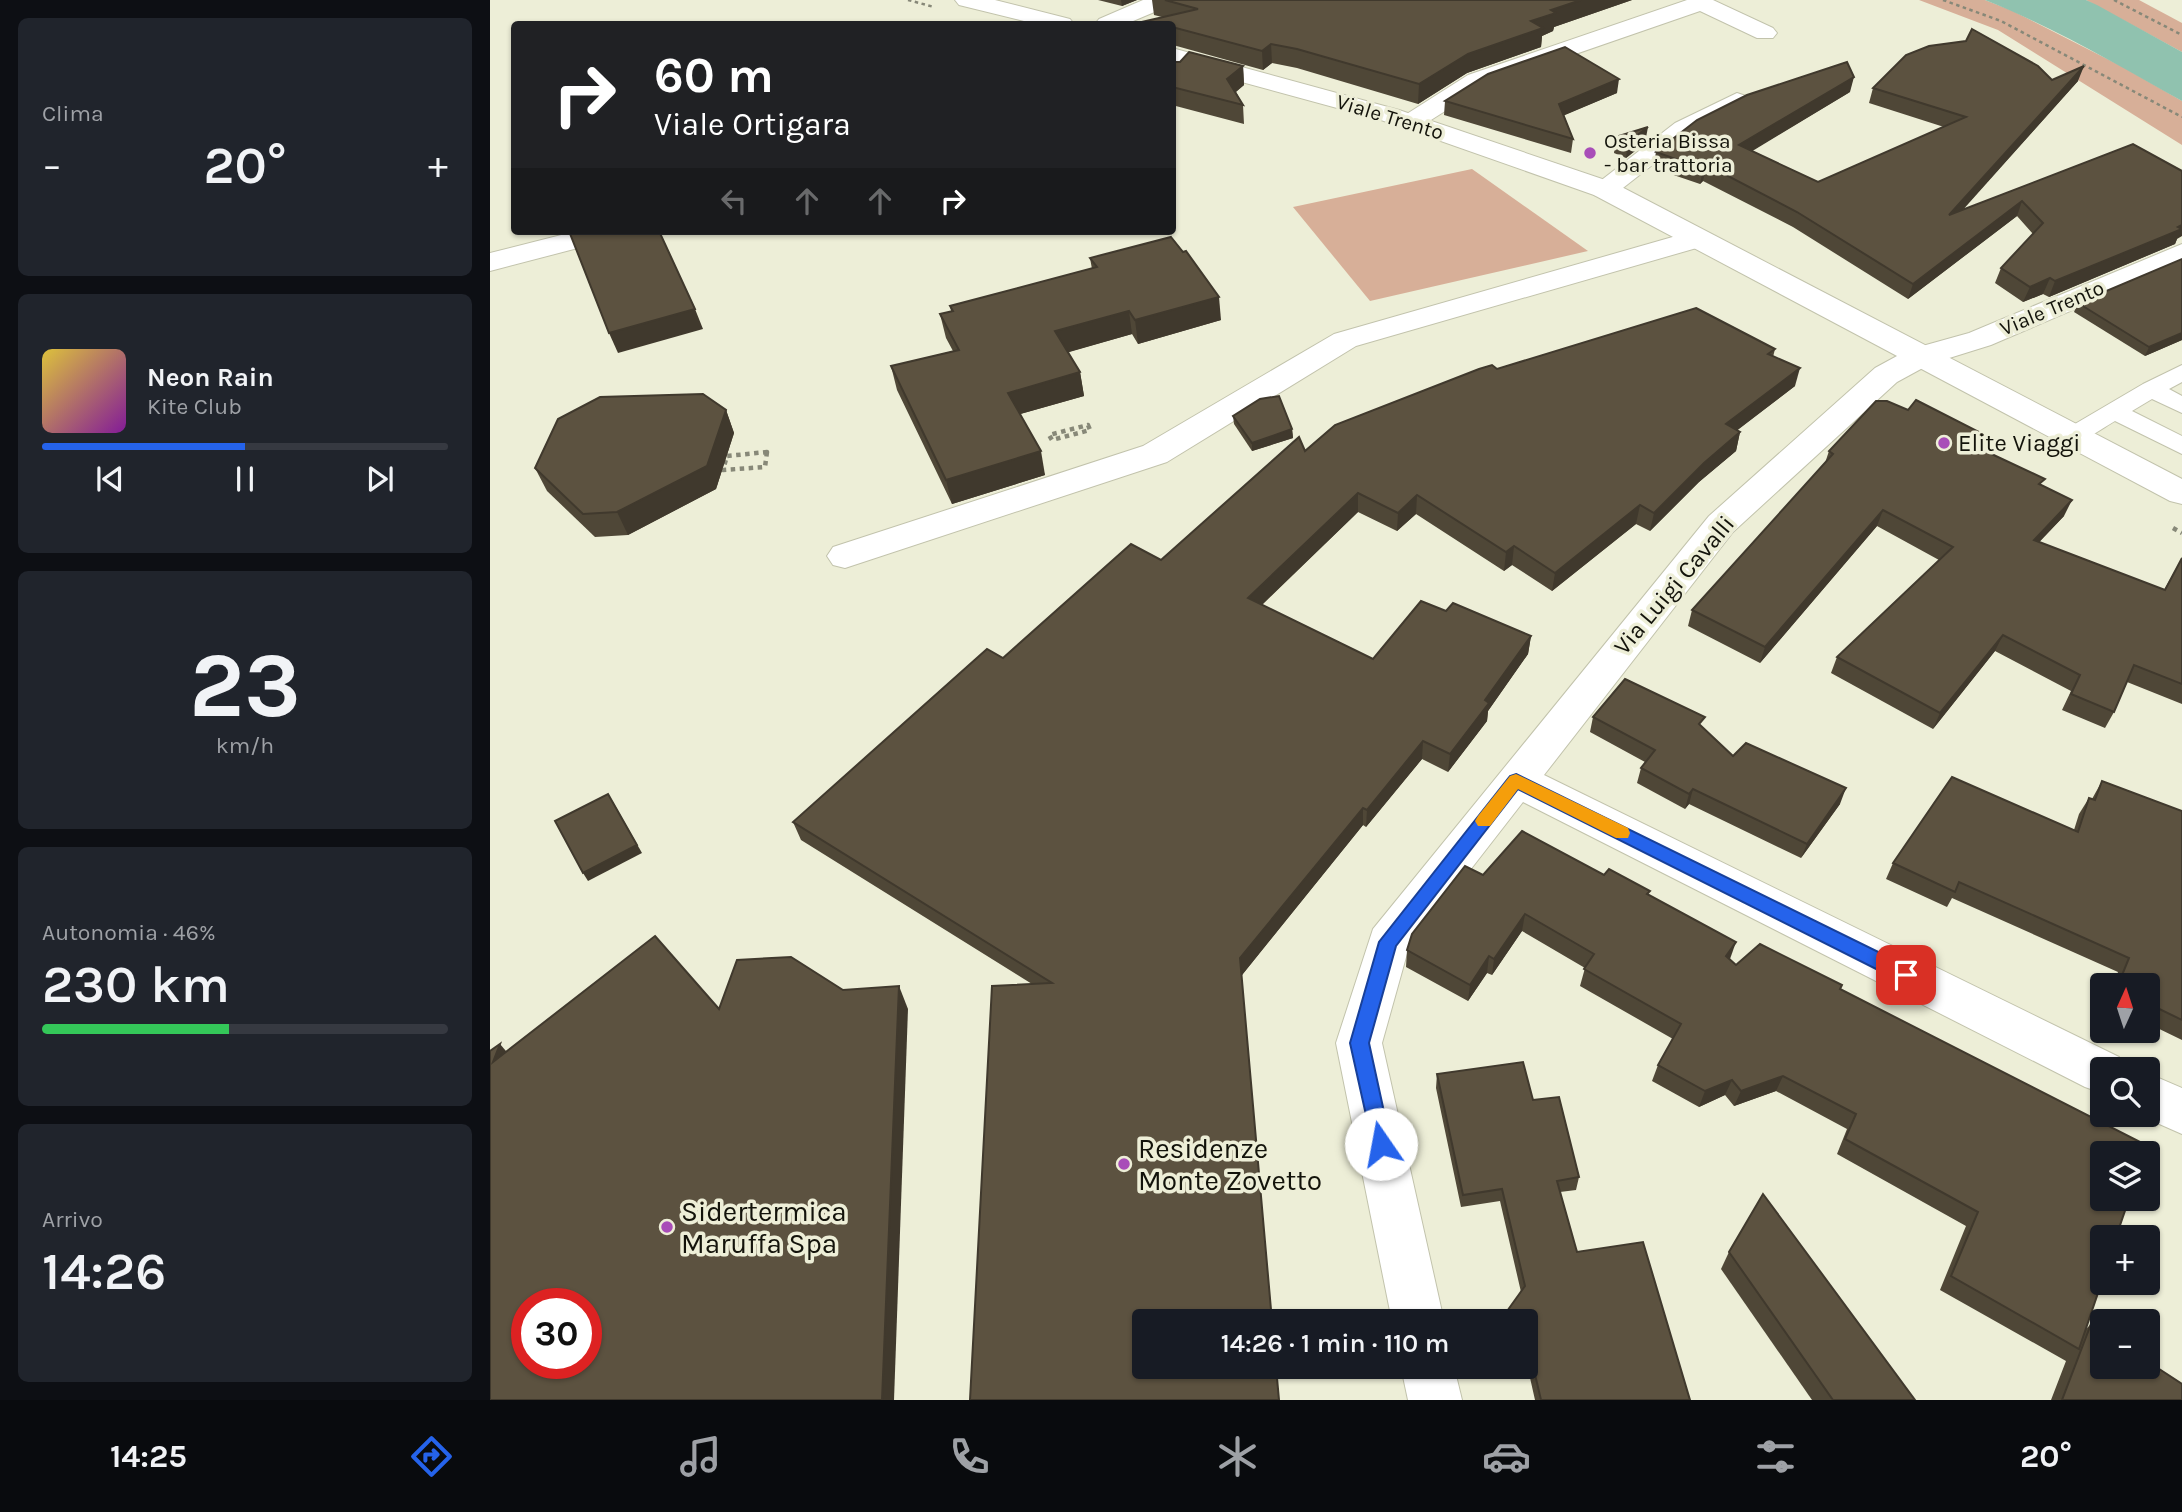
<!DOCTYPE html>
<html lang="it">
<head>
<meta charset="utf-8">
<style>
	:root { --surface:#171b24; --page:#20242c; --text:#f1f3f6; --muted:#9ea1a6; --line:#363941; --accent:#2563eb }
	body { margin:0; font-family:Karla,sans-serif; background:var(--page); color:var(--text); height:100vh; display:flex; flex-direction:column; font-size:26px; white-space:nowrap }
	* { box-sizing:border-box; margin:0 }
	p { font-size:23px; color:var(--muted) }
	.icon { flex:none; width:38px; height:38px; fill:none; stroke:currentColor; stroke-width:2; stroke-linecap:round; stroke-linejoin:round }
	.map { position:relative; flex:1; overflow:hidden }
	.panel { display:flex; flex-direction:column; gap:18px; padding:18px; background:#0d0f14; width:490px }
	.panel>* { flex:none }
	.banner { position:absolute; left:21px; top:21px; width:665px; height:214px; border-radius:7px; box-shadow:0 2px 5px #0004; background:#202124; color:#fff; overflow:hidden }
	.needle { width:46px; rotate:3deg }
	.tools { position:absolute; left:1600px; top:973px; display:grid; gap:14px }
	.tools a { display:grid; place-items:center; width:70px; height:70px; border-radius:7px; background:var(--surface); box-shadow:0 2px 5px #0004; font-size:35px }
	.speed { position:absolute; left:21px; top:1288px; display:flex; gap:14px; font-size:35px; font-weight:700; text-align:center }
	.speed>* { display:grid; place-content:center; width:91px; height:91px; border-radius:50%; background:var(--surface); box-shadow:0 2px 5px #0004; line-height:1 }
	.speed .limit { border:10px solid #d22; background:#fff; color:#111 }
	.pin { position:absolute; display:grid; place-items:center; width:60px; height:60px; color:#fff; margin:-30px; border-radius:14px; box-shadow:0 4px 10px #0006 }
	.me { position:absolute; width:77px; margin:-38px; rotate:348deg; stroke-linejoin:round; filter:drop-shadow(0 0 5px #0008) }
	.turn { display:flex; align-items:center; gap:24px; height:147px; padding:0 28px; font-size:32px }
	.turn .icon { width:91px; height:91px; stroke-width:2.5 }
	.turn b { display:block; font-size:49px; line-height:60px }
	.lanes { display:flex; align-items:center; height:66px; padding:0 28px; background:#0003; justify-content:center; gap:35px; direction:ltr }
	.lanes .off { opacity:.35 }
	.big { font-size:52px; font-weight:600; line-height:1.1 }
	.panel .widget { flex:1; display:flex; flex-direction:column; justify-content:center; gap:10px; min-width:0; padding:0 24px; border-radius:10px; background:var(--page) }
	.panel .dial { align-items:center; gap:0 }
	.dial b { font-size:91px; line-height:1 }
	.song { display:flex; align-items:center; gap:21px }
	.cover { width:84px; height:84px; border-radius:10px; background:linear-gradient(135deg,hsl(50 70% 55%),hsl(290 70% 35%)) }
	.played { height:7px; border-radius:4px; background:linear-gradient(90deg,var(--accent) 50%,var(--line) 50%) }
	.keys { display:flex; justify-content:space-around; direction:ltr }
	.heat { display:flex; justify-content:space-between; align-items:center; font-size:38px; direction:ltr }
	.charge { height:10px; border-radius:5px; background:linear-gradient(90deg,#34c759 46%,var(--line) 0) }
	.trip { position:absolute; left:642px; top:1309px; width:406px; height:70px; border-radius:7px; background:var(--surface); box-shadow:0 2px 5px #0004; font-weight:600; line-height:70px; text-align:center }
	.tab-bar { display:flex; height:112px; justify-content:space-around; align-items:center; background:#090b0e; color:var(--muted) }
	.tab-bar .icon { width:49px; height:49px }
	.tab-bar .selected { color:var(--accent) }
	.tab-bar b { font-size:32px; color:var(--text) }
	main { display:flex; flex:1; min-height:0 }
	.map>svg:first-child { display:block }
</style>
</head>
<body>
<main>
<section class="panel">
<div class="widget"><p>Clima</p>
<div class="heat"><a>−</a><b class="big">20°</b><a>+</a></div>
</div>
<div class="widget">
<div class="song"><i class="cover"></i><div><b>Neon Rain</b><p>Kite Club</p></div></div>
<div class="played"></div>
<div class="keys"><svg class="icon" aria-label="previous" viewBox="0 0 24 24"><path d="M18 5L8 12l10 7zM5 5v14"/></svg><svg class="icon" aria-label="pause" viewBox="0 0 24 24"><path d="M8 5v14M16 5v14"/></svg><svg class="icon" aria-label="next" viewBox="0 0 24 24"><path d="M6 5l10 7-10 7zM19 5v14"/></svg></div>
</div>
<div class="widget dial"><b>23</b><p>km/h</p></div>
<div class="widget"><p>Autonomia · 46%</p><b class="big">230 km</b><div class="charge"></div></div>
<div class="widget"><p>Arrivo</p><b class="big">14:26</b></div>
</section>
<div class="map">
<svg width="1692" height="1400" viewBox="0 0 1692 1400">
	<rect width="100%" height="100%" fill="#edeed7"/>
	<!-- green -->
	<g fill="#d7af98">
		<polygon points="1429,0 1495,0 1523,11 1633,67 1692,101 1692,145 1508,30"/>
		<polygon points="1596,0 1649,0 1692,23 1692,52"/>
		<polygon points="982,169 1098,251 880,301 803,207"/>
	</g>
	<!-- water -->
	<path fill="#90c2af" d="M1495,0H1596L1607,5L1692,52V101C1628,65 1563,27 1495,0Z"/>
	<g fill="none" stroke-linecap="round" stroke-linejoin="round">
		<!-- lane casing -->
		<g stroke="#c2c3ac" stroke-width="2">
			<path id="lane" d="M1692,365V382L1679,389L1692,396V413L1662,399L1642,411L1692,436V454L1625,421C1609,430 1591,446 1573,441L1569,436L1573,431L1653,384Z"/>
		</g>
		<!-- street casing -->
		<g stroke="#c2c3ac" stroke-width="2">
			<g id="street">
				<polygon points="653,0 685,0 681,5 636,24 605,24 609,19"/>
				<polygon points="1197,0 1223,0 1283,28 1287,33 1283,38 1267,38 1210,11 996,85 930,127 921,130 912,127 908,122 912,117 978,75"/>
				<polygon points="1247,93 1256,96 1260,101 1256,106 1203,133 1124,195 1114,197 1104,195 1100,189 1185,123"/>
				<polygon points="1207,230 1217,233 1221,239 1217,245 866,346 677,462 355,568 343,565 337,556 343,547 653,446 844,334"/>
				<polygon points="87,231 134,231 130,237 0,271 0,253"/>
				<polygon points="1692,244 1692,263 1501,345 1440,364 1407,382 1243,532 1054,775 1629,1057 1634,1069 1612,1069 1612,1093 1595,1087 1033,802 918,950 892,1043 954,1321 902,1321 846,1043 883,929 1219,516 1385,368 1418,350 1479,333"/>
				<polygon points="1657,1073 1692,1088 1692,1134 1649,1115 1657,1115"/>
				<polygon points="911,1367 964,1367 972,1400 918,1400"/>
			</g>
		</g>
		<!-- secondary casing -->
		<g stroke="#c2c3ac" stroke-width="2">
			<g id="secondary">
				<polygon points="465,0 505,0 580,19 584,24 546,24 469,5"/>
				<polygon points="682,48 909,110 1124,183 1692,479 1692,504 1680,501 1104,195 891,120 682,63"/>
			</g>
		</g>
		<!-- path-far1 -->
		<g stroke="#878878" stroke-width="2.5" stroke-dasharray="3.5 3.5" stroke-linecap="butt">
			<polyline points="418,0 444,7"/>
			<polyline points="1453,0 1511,21 1692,117"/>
			<polyline points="1624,0 1692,35"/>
		</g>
		<!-- path -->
		<g stroke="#878878" stroke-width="4.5" stroke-dasharray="4.5 4.5" stroke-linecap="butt">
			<polygon points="598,425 600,430 562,440 559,435"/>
			<polygon points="277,452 275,467 233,470 237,456"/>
			<polyline points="1683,528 1692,533"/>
		</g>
		<!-- lane -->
		<use href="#lane" fill="#fff" fill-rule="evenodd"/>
		<!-- street -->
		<use href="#street" fill="#fff" fill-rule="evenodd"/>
		<!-- secondary -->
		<use href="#secondary" fill="#fff" fill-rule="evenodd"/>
	</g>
	<!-- wall -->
	<g fill="#4f4737">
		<polygon points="608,0 647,0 632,6"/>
		<polygon points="662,0 1142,0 1064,27 1063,31 1052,36 1051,47 977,73 928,104 807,68 782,63 773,70 683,45 682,24 672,17 664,15"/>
		<polygon points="682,62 753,66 754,85 746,92 753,105 754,124 682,105"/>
		<polygon points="1562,80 1588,81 1472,210 1643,144 1687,239 1685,244 1559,297 1553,294 1533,302 1505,283 1511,268 1543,234 1527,216 1418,299 1303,227 1213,181 1210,184 1163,168 1166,152 1360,92 1261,151 1328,182 1454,127 1379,103 1383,88"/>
		<polygon points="1127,93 1074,115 1083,139 1081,153 954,115 955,101"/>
		<polygon points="1126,137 1155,143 1136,158 1124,153"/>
		<polygon points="600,258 731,320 648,344 642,334 578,352 590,372 594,396 530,414 555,475 462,504 407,390 401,366 463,351 456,338 450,314 461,311 460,306 602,269"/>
		<polygon points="1588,303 1692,340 1655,356 1584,312"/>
		<polygon points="1285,349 1283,357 1305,386 1247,430 1250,432 1246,451 1209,482 1160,531 1146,524 1062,591 1022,565 1014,571 926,514 907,531 868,512 772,605 883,659 956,611 1041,636 1038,654 998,711 997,721 958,772 932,759 876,827 873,825 752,975 542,984 311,840 303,822 513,658 671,560 815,451 1007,369"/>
		<polygon points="236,410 244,433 226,489 138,535 105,537 57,491 45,468"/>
		<polygon points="743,416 802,429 803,438 762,451 744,424"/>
		<polygon points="1493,450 1552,485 1574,516 1549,542 1674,590 1692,558 1692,704 1637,682 1624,712 1615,728 1572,710 1581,691 1505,651 1443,729 1341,673 1347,657 1449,560 1387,526 1270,663 1198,626 1202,610 1335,463 1339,451"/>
		<polygon points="1103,717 1212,727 1243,756 1350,804 1311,858 1199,804 1195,809 1147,783 1151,768 1155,762 1100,732"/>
		<polygon points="1612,781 1692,811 1692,1040 1657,1023 1657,985 1623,985 1628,972 1462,898 1457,907 1396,879 1403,863 1584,830 1589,814 1599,798 1602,799"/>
		<polygon points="993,875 1114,875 1159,895 1246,965 1350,989 1596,1329 1601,1324 1692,1400 1561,1400 1576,1361 1450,1290 1476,1226 1347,1154 1357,1129 1286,1091 1244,1106 1235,1095 1209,1107 1162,1081 1168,1065 1183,1039 1090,986 1095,968 1032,931 1002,975 997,973 978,1001 916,967 917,950"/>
		<polygon points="947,1074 1043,1100 1089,1177 1086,1190 1070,1192 1087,1252 1200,1400 1045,1400 1036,1360 1036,1321 1031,1292 1010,1201 971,1207 946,1088"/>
		<polygon points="1239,1252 1425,1400 1322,1400 1231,1269"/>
	</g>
	<!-- shaded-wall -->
	<g fill="#40392d">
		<polygon points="631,0 647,0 632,6"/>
		<polygon points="1091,0 1142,0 1064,27 1063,31 1052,36 1051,47 977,73 928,104 929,84 978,54 1061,10"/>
		<polygon points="781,44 782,63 773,70 772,51"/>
		<polygon points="753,66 754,85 738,98 737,79"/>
		<polygon points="1594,66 1588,81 1454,231 1459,215"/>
		<polygon points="1364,77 1360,92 1246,161 1249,145"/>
		<polygon points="1129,79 1127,93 1068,118 1069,104"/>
		<polygon points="1158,127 1155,143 1136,158 1138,142"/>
		<polygon points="1217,165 1213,181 1210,184 1213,169"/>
		<polygon points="1532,201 1527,216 1418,299 1423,284"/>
		<polygon points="1692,225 1692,236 1687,239 1685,244 1559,297 1565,281"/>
		<polygon points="1560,278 1553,294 1533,302 1540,287"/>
		<polygon points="729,297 731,320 648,344 645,320"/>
		<polygon points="205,309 213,329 128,353 119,333"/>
		<polygon points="639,311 642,334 569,355 565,331"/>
		<polygon points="1692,333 1692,340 1655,356 1659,347"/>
		<polygon points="1310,368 1305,386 1232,442 1236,424"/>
		<polygon points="590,372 594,396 523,416 518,393"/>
		<polygon points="236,410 244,433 226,489 138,535 127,512"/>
		<polygon points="802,429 803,438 762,451 762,443"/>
		<polygon points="1250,432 1246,451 1209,482 1160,531 1164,513 1214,463"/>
		<polygon points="551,451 555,475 462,504 456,480"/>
		<polygon points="868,493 868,512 759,617 758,598"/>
		<polygon points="927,495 926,514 907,531 908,513"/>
		<polygon points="1582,500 1574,516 1536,556 1544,540"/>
		<polygon points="1150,505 1146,524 1062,591 1065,573"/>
		<polygon points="1393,510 1387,526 1270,663 1275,647"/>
		<polygon points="1024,546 1022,565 1014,571 1016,552"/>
		<polygon points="1513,635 1505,651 1443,729 1450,713"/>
		<polygon points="1041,636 1038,654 998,711 997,721 958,772 960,754 995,700"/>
		<polygon points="933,741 932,759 876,827 877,810"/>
		<polygon points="1356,788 1350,804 1311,858 1317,844"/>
		<polygon points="1203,789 1199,804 1195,809 1199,794"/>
		<polygon points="123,802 152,853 98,881 93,873"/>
		<polygon points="873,808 873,825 752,975 750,958"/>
		<polygon points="1035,914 1032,931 1002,975 1004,959"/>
		<polygon points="1246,942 1240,959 1236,956"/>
		<polygon points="999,956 997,973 978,1001 980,985"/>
		<polygon points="409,986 418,1009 404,1400 392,1400"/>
		<polygon points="10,1044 28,1065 3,1062"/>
		<polygon points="1293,1076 1286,1091 1244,1106 1251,1091"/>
		<polygon points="1242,1080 1235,1095 1209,1107 1215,1091"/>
	</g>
	<!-- building -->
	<g fill="#5c5240" stroke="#40392d" stroke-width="2" fill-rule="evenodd">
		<polygon points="675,0 1091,0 1061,10 1066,13 1041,21 1053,28 978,54 929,84 807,49 781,44 772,51 682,27 682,24 643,24 708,9"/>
		<polygon points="1482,29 1548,66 1562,80 1594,66 1459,215 1643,144 1692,171 1692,225 1688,227 1692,229 1565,281 1560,278 1540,287 1511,268 1553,223 1532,201 1423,284 1307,212 1217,165 1213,169 1166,152 1207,120 1257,95 1357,62 1364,77 1249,145 1328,182 1476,117 1383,88 1416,55 1439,46 1476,41"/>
		<polygon points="1075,47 1129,79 1069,104 1083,139 955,101 998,74"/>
		<polygon points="699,52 753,66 737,79 753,105 682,87 682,62 690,62"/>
		<polygon points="1158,127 1138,142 1126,137"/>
		<polygon points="79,231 169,231 205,309 119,333"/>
		<polygon points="681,237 693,252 696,251 729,297 645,320 639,311 565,331 590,372 518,393 551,451 456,480 401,366 469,350 450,314 463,311 460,306 607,267 600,258"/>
		<polygon points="1692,259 1692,333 1659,347 1588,303"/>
		<polygon points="1206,308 1285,349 1278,354 1310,368 1236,424 1250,432 1214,463 1164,513 1150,505 1065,573 1024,546 1016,552 927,495 908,513 868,493 758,598 883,659 931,601 956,611 963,603 1041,636 995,700 999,703 960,754 933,741 877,810 873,808 750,958 782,1321 654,1321 654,1367 786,1367 789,1400 480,1400 502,986 562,983 303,822 497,649 513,658 641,544 671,560 809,437 815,451 845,425 989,369 1002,365 1007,369"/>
		<polygon points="213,394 236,410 217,466 127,512 93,514 45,468 68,419 110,397"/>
		<polygon points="789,396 802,429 762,443 743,416 770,399"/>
		<polygon points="1426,400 1493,434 1493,450 1555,479 1549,484 1582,500 1544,540 1675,590 1692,558 1692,684 1644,665 1624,712 1581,694 1590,675 1513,635 1450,713 1347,657 1463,547 1393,510 1275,647 1202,610 1343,454 1339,451 1386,401 1397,401 1418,410"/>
		<polygon points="1135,679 1215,717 1209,724 1243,756 1256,743 1356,788 1317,844 1203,789 1199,794 1151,768 1165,750 1103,717"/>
		<polygon points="1462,777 1588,832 1599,798 1605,800 1612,781 1692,811 1692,1020 1657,1003 1657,985 1628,985 1639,958 1469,882 1465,892 1403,863"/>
		<polygon points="118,794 147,845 93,873 65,821"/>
		<polygon points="1032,831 1114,875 1119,869 1160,891 1157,894 1246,942 1236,956 1246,965 1270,944 1352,985 1350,989 1656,1145 1653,1153 1612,1153 1612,1199 1639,1199 1626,1237 1612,1237 1612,1281 1589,1349 1461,1276 1488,1212 1355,1139 1366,1114 1293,1076 1251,1091 1242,1080 1215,1091 1168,1065 1191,1024 1094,969 1104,954 1035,914 1004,959 999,956 980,985 917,950 922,934 975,866 993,875"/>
		<path d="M165,936L229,1009L247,960L301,957L353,990L409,986L392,1400H0V1051L10,1044L3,1062ZM37,1304H96V1363H37Z"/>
		<polygon points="1033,1062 1043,1100 1069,1097 1089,1177 1067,1181 1087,1252 1153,1242 1200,1400 1051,1400 1036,1336 1036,1321 1010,1321 1035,1286 1012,1189 973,1195 947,1074"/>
		<polygon points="1273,1194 1425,1400 1343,1400 1239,1252"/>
		<polygon points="1601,1324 1612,1331 1612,1367 1657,1367 1657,1361 1692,1384 1692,1400 1572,1400"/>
	</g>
	<!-- route -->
	<polygon fill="#2563eb" stroke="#184099" stroke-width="2" points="1026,774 1423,969 1426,975 1423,981 1416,983 1410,981 1028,789 906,946 879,1043 901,1144 898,1151 891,1154 884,1151 860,1043 889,942 1020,776"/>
	<!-- slow -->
	<polygon fill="#f59e0b" points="1026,774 1138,828 1140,833 1138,838 1126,838 1028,789 1000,826 988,826 985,821 988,816 1020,776"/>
	<!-- markers -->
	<g fill="#a84db8" stroke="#edeed7" stroke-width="2.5">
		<circle cx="1100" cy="153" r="7"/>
		<circle cx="1454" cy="443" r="7"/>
		<circle cx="634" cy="1164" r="7"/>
		<circle cx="177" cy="1227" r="7"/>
	</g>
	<g text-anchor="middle" stroke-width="7" stroke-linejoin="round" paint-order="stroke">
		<!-- far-street labels -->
		<g font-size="21" fill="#13130b" stroke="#edeed7">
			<text transform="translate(900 117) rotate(17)" y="7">Viale Trento</text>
			<text transform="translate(1562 308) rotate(-23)" y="7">Viale Trento</text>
		</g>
		<!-- far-poi labels -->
		<g font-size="21" fill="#13130b" stroke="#edeed7" text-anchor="start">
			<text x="1114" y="148">Osteria Bissa<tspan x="1114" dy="24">- bar trattoria</tspan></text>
		</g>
		<!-- poi labels -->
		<g font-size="24" fill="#13130b" stroke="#edeed7" text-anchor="start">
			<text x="1468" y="451">Elite Viaggi</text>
		</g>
		<!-- street labels -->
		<g font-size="24" fill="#13130b" stroke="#edeed7">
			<text transform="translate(1184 585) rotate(-50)" y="8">Via Luigi Cavalli</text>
		</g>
		<!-- near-poi labels -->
		<g font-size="28" fill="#13130b" stroke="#edeed7" text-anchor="start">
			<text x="648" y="1158">Residenze<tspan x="648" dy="32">Monte Zovetto</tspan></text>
			<text x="191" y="1221">Sidertermica<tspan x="191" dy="32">Maruffa Spa</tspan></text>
		</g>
	</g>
</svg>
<div class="tools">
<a><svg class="needle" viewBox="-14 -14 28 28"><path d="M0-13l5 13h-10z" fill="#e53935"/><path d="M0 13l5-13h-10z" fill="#9ea1a6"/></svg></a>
<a><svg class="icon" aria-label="search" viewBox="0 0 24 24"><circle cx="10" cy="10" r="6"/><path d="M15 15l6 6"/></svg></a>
<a><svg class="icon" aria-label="layers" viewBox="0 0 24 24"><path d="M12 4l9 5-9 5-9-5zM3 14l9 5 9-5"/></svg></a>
<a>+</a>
<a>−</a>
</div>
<div class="speed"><div class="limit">30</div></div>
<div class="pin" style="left:1416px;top:975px;background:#d93025"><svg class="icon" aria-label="arrive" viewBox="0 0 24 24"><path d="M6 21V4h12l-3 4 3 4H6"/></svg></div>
<svg class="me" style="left:891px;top:1144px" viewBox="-20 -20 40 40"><circle r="19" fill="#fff"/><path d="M0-13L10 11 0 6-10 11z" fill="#2563eb"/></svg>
<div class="trip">14:26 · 1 min · 110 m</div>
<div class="banner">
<div class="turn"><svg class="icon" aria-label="right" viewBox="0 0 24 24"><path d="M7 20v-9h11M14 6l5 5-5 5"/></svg><div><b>60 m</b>Viale Ortigara</div></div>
<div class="lanes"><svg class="icon off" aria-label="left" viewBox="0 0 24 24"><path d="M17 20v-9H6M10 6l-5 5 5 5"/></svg><svg class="icon off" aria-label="ahead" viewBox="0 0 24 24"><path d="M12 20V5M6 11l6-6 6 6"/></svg><svg class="icon off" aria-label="ahead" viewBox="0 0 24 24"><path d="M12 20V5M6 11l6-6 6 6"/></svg><svg class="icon" aria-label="right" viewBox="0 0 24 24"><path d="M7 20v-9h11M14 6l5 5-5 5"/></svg></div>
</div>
</div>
</main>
<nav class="tab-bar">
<b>14:25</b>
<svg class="icon selected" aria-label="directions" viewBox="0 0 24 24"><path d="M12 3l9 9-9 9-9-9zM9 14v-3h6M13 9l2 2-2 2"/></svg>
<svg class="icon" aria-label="music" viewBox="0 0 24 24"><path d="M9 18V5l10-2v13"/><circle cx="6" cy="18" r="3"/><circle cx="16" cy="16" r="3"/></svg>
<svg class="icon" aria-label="phone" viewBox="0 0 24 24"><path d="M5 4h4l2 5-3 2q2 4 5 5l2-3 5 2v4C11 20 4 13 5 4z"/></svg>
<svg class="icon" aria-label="climate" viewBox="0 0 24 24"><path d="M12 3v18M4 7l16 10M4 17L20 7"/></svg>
<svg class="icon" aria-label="car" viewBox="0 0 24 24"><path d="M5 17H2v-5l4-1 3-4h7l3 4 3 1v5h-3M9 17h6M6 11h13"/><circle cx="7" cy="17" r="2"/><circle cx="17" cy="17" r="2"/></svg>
<svg class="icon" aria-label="filters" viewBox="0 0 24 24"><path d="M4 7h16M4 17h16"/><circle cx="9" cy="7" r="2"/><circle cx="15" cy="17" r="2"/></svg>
<b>20°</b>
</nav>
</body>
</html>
